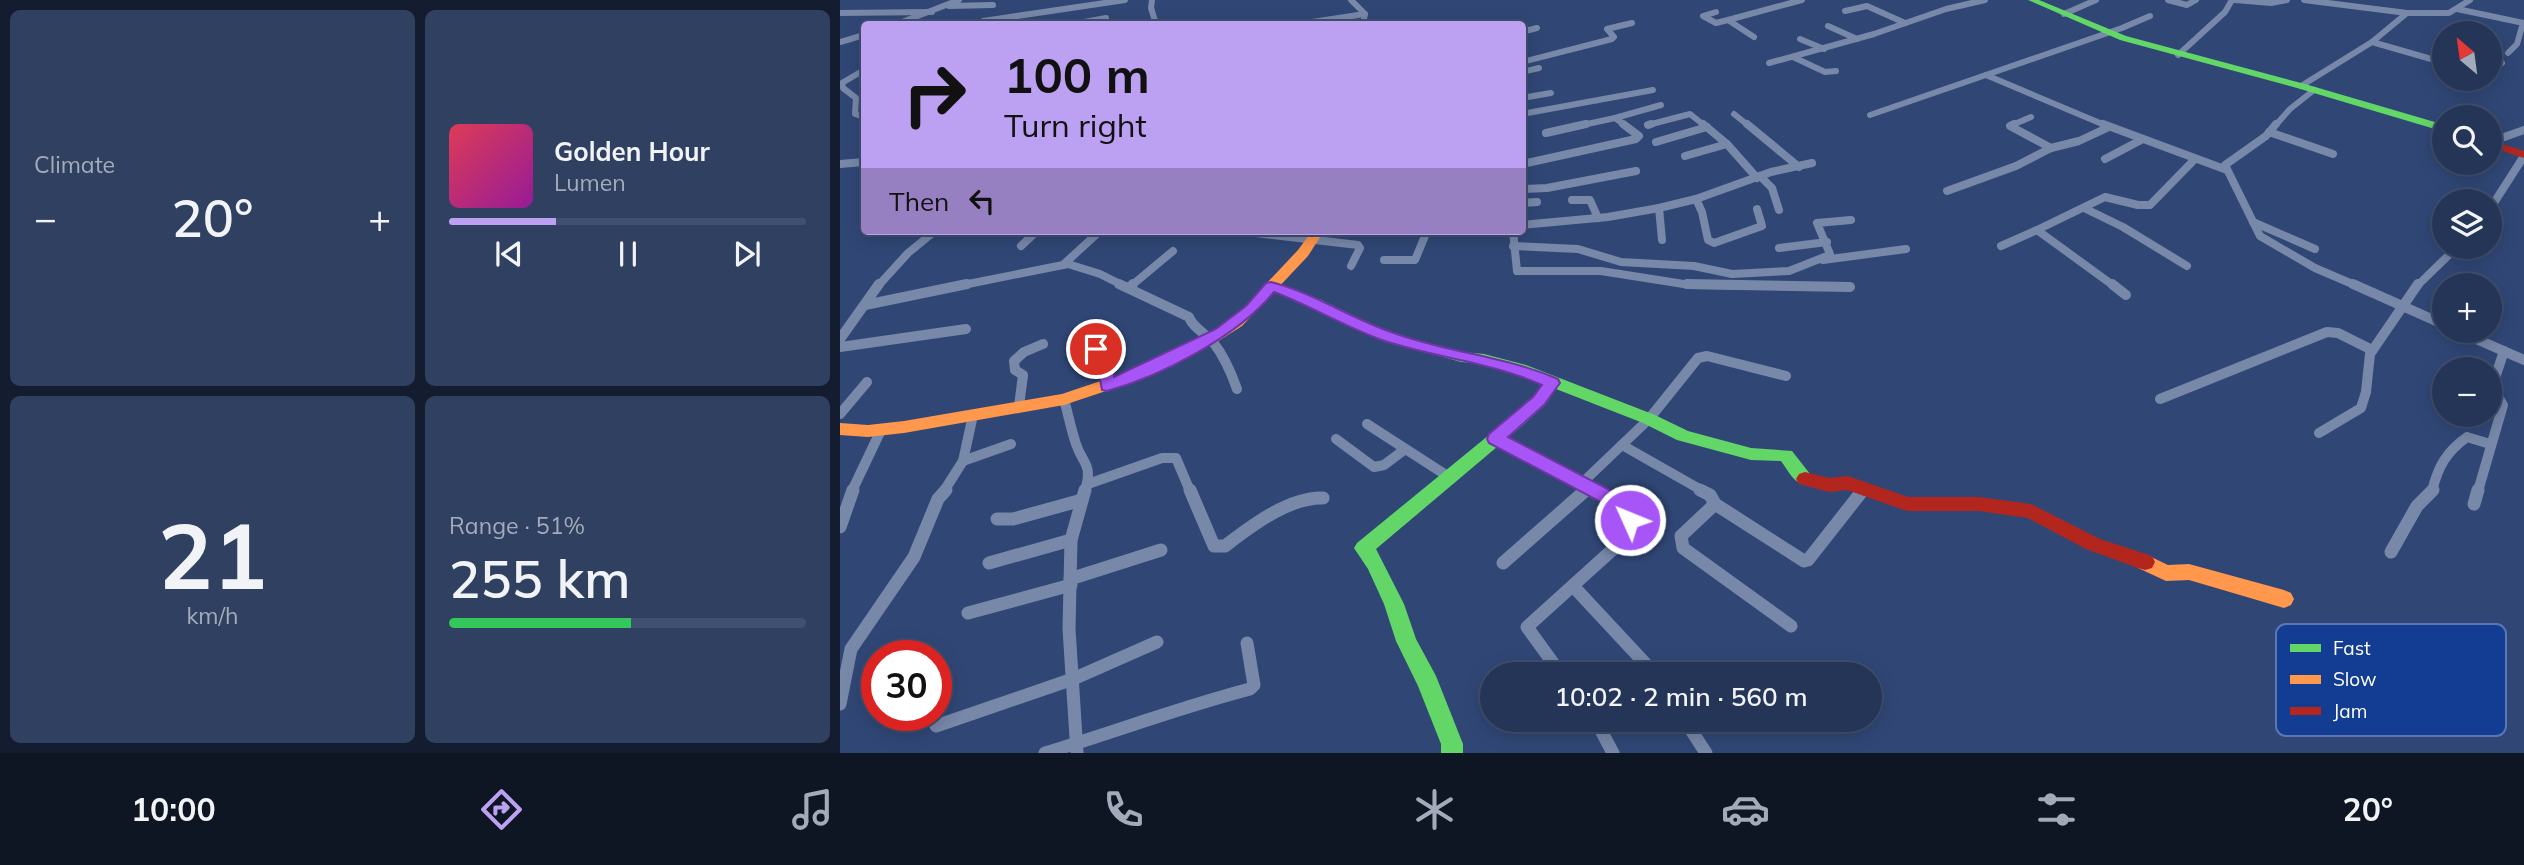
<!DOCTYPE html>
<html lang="en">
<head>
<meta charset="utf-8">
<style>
	:root { --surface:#243558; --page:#304061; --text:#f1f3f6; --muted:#a3abba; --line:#41506e; --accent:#bca0f2 }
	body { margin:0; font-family:Mulish,sans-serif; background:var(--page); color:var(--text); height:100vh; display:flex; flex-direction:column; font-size:26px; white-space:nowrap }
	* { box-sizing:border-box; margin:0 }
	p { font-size:23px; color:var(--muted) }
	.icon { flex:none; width:38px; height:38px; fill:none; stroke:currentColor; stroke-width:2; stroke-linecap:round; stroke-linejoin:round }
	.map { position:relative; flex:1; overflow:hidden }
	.panel { display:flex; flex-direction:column; gap:10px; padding:10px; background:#141d30; width:840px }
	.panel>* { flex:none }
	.guide { position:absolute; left:21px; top:21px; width:665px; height:214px; border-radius:7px; box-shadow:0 4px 18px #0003,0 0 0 2px var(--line); background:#bca0f2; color:#111; overflow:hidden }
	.needle { width:46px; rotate:331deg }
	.buttons { position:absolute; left:1592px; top:21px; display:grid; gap:14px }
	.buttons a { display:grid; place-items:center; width:70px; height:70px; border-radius:50%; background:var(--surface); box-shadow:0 4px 18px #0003,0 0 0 2px var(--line); font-size:35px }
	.speed { position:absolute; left:21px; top:640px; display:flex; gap:14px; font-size:35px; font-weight:700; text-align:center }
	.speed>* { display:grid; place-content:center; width:91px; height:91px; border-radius:50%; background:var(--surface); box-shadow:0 4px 18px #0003,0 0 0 2px var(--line); line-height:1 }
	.speed .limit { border:10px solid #d22; background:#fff; color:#111 }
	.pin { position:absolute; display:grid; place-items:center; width:60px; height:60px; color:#fff; margin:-30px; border:4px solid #fff; border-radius:50%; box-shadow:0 2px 7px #0007 }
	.me { position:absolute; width:77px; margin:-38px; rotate:314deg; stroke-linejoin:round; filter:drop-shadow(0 0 5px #0008) }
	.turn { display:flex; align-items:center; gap:24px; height:147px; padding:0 28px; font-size:32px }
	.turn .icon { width:91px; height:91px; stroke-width:2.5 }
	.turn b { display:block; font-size:49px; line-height:60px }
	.then { display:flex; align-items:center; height:66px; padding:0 28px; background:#0003; gap:14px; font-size:26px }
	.big { font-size:52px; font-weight:600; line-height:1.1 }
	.panel .card { flex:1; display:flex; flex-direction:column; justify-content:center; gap:10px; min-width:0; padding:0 24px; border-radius:10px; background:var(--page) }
	.panel .dial { align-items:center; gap:0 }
	.dial b { font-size:91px; line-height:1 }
	.song { display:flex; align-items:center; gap:21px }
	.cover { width:84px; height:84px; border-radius:10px; background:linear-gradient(135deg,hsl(350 70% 55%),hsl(300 70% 35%)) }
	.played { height:7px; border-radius:4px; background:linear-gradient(90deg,var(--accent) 30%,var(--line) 30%) }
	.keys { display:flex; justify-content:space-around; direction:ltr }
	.heat { display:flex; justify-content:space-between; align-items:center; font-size:38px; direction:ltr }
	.charge { height:10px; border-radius:5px; background:linear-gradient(90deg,#34c759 51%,var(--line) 0) }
	.panel .tiles { flex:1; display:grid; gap:10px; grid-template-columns:repeat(2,1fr) }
	.trip { position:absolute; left:640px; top:662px; width:402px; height:70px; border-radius:35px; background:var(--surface); box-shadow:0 4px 18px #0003,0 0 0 2px var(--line); font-weight:600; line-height:70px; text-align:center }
	.tab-bar { display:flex; height:112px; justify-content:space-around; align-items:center; background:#0e1523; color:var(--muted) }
	.tab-bar .icon { width:49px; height:49px }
	.tab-bar .on { color:var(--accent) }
	.tab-bar b { font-size:32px; color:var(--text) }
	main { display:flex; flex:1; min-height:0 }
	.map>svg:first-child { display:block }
</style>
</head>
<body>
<main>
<section class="panel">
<div class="tiles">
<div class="card"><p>Climate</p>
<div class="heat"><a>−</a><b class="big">20°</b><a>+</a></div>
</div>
<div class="card">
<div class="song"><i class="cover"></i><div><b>Golden Hour</b><p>Lumen</p></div></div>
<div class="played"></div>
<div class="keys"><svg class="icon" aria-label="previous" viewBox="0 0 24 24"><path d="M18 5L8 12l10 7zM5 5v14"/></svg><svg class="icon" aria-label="pause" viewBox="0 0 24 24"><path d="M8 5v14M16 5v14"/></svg><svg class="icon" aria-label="next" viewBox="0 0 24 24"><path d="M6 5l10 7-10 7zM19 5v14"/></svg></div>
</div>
<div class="card dial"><b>21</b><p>km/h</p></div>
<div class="card"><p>Range · 51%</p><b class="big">255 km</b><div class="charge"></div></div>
</div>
</section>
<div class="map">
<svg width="1684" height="753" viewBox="0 0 1684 753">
	<rect width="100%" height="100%" fill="#304776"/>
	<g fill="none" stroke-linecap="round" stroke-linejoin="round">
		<!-- street-far3 -->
		<g stroke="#7888a9" stroke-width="6">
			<polyline points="312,0 311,8 316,24"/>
			<polyline points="511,0 525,14 523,24"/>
			<polyline points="1328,0 1347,5 1356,0"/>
			<polyline points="1395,0 1431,3 1430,0"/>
			<polyline points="1464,0 1567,13"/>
			<polyline points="1431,3 1447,0"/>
			<polyline points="109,6 153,5"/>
			<polyline points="1617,9 1684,23"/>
			<polyline points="1005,11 1027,6 1065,23"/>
			<polyline points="876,12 863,16 876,23 888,20"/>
			<polyline points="0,13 92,12"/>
			<polyline points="1224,14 1256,0"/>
			<polyline points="57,24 119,0"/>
			<polyline points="147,24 143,21 285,0"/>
			<polyline points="233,24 266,18"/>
			<polyline points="459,24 525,14"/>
			<polyline points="988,26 1017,39"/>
			<polyline points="682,32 697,28"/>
			<polyline points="914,37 888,20 962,0"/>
			<polyline points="960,39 984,49"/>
			<polyline points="0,42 24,35"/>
			<polyline points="1532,42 1605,63"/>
			<polyline points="1668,53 1677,44 1683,23"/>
			<polyline points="1338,55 1385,12 1392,0"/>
			<polyline points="953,57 985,72 996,71"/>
			<polyline points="682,62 772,39 774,37 767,29 792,23"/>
			<polyline points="929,63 1034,34 1106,9 1145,0"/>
			<polyline points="24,70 2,83 3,88 16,98 15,114 24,117"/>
			<polyline points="1650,70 1662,63"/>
			<polyline points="682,72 699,68"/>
			<polyline points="1146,75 1267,126"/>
			<polyline points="1461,86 1532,42 1567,13 1609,13 1630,0"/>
			<polyline points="682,98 711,93"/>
			<polyline points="682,114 813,90"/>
			<polyline points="894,114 909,126"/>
			<polyline points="1030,115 1282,28 1310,16"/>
			<polyline points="808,125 850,114 865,126"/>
			<polyline points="738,126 775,118"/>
			<polyline points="786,126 775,118 821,105"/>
			<polyline points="1170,126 1191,117"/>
			<polyline points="1435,126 1450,109 1474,90"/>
		</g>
		<!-- street-far2 -->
		<g stroke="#7888a9" stroke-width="8">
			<polyline points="863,124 887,144"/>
			<polyline points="907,124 959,167"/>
			<polyline points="1174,124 1170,126 1211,148"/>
			<polyline points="1263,124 1387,170"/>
			<polyline points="1436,124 1426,136 1385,165 1420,236 1475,268 1517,286"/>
			<polyline points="808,125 811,124"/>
			<polyline points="1429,132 1493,154"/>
			<polyline points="706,133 746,124"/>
			<polyline points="816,142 867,127"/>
			<polyline points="1650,142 1684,130"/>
			<polyline points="845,156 887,144 917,178"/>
			<polyline points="1265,159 1301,140"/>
			<polyline points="0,164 24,162"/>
			<polyline points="682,164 796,139 799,136 783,124"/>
			<polyline points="920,176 932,188 939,210"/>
			<polyline points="682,189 707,188 796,171"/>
			<polyline points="1107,191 1176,166 1211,148 1239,141 1269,127"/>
			<polyline points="856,199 862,212 868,240 874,243 922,226 917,209"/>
			<polyline points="732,200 750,200 758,218"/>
			<polyline points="682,203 697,202"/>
			<polyline points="819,208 822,240"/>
			<polyline points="1244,208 1283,227 1347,266"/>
			<polyline points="1650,209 1684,156"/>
			<polyline points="1413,222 1475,249"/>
			<polyline points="682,225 768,217 819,208 856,199 931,172 972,163"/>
			<polyline points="399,231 518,245 520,248 511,266"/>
			<polyline points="673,231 677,271 761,271 850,285 947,286"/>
			<polyline points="181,246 197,231"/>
			<polyline points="673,246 738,249 781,262 854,266 892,274 949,271 987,256 990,254 977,223 1011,220"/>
			<polyline points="1161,246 1197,230"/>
			<polyline points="939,248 987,242"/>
			<polyline points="544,260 575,260 587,231"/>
			<polyline points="983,260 1066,249"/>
			<polyline points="224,264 260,231"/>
			<polyline points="38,286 68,253 95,231"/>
			<polyline points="118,286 228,264 260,274 284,286"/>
			<polyline points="291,286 333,251"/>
			<polyline points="1274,286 1197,230 1265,197 1298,205 1310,205 1355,159"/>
			<polyline points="1577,286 1617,247"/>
		</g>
		<!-- street-far1 -->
		<g stroke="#7888a9" stroke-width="10">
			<path d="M279,284L349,317C352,327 366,334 373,342C384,356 391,372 397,389"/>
			<polyline points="847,284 1010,287"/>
			<polyline points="1272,284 1286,295"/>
			<polyline points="1513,284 1605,325"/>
			<polyline points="289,288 293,284"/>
			<polyline points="25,305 127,284"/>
			<polyline points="1618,331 1684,360"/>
			<polyline points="0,339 39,284"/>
			<polyline points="0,347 126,329"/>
			<polyline points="256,349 266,369 267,386"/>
			<path d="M224,399C228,414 231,429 236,444C243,465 253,463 245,491"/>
			<polyline points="1320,399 1487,332 1498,333 1532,350"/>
			<polyline points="179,406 183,375 175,370 174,361 184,352 203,344"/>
			<polyline points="0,414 27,382"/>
			<polyline points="527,424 609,477"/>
			<polyline points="1479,433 1521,408 1526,392 1530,354 1578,284"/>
			<polyline points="496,439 534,467 544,465 564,450"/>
			<polyline points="655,439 756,491"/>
			<polyline points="782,445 863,491"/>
			<polyline points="123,461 171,444"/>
			<polyline points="742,483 809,419 858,358 867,356 946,376"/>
			<polyline points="248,484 322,458 336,458 350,491"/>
			<polyline points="12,491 41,430"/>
			<polyline points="104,491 123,461 133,415"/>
			<polyline points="744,491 749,487"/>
			<polyline points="1021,491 1024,488"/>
			<path d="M1592,491C1598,467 1606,452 1627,437L1650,444"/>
			<polyline points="1638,491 1663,405 1652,387 1664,351"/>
		</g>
		<!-- street -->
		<g stroke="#7888a9" stroke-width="13">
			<path d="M350,490L374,546H385C411,526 449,497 483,498"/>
			<polyline points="860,490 870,495 875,504 841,536 843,548 951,626"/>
			<polyline points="875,504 964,561 968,560 1023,490"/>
			<polyline points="1634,504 1638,490"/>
			<polyline points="157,519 173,519 242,500"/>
			<polyline points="0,527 13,490"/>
			<polyline points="1551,552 1577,506 1593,490"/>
			<polyline points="149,563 231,540"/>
			<polyline points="663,563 746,490"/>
			<polyline points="230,579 321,550"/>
			<polyline points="733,586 815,674"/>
			<polyline points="128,613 231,585"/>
			<polyline points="721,674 687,627 781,542 789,527 790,516 782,505 752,490"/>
			<polyline points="0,704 11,649 74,557 98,499 106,490"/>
			<polyline points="755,719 773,753"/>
			<polyline points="844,719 866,753"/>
			<polyline points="96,726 233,679 317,642"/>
			<path d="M205,753C274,732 341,707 410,689L414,685L407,643"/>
			<polyline points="237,753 229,629 231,540 245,490"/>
		</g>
		<!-- fast -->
		<g fill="#63d668" fill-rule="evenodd">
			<polygon points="1188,0 1199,0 1286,36 1465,84 1605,125 1605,132 1457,88 1280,40"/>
			<path d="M431,282L479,299L550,333L621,352L644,354L686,365L815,415L848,431L911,448L952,451L974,479L971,484C956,488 949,472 941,461L911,460L837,440L803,423L716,389L705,405L683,425L536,549L564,604L576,639L596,676L623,744V753H601V744L578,686L556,641L544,604L528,569L514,548L517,543L671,417L693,397L703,384L644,364L621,362L540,339L469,305L426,289L424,286L426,283Z"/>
		</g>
		<!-- slow -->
		<g fill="#ff974d" fill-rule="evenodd">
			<polygon points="472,231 484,231 468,256 402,326 377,342 305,378 224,405 64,433 28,437 0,435 0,423 28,425 64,421 222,394 293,370 367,336 392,320 458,250"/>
			<polygon points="1305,554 1328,565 1349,564 1444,590 1451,593 1454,599 1451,605 1444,608 1349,580 1326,581 1298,568 1295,562 1298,556"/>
		</g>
		<!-- jam -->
		<g fill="#b3261e" fill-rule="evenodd">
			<polygon points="1650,140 1684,151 1684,158 1650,147"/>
			<polygon points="965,472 989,478 1008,476 1068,497 1139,497 1191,504 1260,539 1312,556 1315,562 1312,568 1305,570 1298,568 1246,549 1188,518 1139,511 1067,511 1007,490 989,492 959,484 956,479 959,474"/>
		</g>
	</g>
	<!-- route -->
	<path fill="#a855f7" stroke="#6d37a1" stroke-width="2" d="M431,282C474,293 510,318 551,332C607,353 662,355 718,379L720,383L704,405L668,437L789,500L795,507L800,520L797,525L790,527L784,525L776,510L649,443L647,439L649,434L693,397L702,385C651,362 595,358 542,340C505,327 471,306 434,292C398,336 322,376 267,391L262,390L258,369L248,349L250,346H261L274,369V377L376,329L406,306L426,283Z"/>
	<!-- legend -->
	<rect x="1436" y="624" width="230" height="112" rx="10" fill="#133d93" stroke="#5a77b3" stroke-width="2"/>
	<rect x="1450" y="644" width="31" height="8" fill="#63d668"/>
	<rect x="1450" y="675" width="31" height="9" fill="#ff974d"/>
	<rect x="1450" y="707" width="31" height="8" fill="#b3261e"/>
	<g font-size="19" fill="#fff">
		<text x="1493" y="655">Fast</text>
		<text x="1493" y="686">Slow</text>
		<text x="1493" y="718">Jam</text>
	</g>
</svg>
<div class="buttons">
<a><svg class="needle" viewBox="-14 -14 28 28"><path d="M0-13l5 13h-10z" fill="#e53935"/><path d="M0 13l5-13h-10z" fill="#a3abba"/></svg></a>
<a><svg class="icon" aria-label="search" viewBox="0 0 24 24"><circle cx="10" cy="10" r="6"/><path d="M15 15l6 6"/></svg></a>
<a><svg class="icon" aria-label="layers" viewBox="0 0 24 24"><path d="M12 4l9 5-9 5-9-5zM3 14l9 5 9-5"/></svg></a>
<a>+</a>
<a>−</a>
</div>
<div class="speed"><div class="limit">30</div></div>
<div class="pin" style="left:256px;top:349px;background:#d93025"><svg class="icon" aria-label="arrive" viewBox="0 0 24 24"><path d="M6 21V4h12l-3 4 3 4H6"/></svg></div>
<svg class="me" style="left:790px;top:520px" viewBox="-20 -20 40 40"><circle r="17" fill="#a855f7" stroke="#fff" stroke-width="3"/><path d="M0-11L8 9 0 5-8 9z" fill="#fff"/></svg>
<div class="trip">10:02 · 2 min · 560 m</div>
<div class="guide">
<div class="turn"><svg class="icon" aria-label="right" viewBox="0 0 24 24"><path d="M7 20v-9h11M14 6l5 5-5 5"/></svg><div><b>100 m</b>Turn right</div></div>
<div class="then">Then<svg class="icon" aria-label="left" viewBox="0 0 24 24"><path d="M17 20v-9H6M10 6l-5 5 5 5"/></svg></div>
</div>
</div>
</main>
<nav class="tab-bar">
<b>10:00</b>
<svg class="icon on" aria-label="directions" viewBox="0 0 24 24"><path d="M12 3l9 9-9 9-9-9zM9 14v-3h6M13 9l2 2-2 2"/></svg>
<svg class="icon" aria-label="music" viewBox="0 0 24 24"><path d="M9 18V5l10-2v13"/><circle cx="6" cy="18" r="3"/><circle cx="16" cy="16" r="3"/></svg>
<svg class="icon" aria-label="phone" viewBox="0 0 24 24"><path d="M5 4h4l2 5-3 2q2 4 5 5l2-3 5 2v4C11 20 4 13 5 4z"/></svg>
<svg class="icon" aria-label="climate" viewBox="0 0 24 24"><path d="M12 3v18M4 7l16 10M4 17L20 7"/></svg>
<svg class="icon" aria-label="car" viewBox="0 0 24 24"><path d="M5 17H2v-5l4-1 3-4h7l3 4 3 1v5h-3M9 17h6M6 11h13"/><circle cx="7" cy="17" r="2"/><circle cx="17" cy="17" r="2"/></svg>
<svg class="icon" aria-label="filters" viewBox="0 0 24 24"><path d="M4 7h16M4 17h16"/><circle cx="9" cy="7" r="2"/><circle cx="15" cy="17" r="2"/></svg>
<b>20°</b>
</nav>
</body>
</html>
